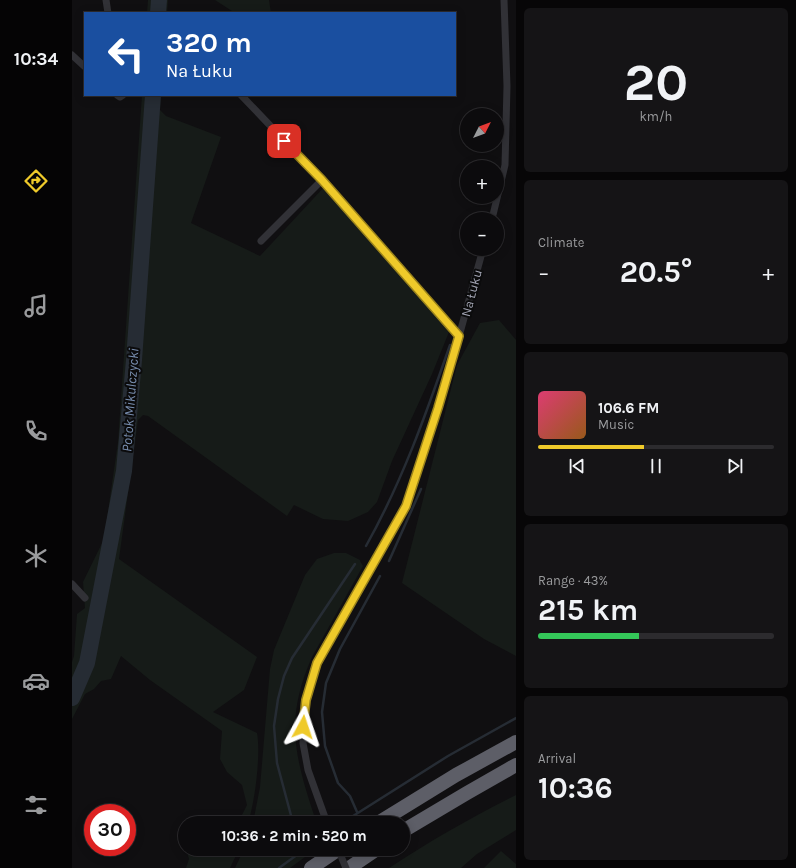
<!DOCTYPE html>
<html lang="en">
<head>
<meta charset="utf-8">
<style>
	:root { --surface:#0c0b0d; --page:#151416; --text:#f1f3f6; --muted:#9a9b9d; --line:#2c2b2e; --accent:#efca2a }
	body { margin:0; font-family:Karla,sans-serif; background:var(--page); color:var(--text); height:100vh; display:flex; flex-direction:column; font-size:15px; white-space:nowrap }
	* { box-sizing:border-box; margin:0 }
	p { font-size:13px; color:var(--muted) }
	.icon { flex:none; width:22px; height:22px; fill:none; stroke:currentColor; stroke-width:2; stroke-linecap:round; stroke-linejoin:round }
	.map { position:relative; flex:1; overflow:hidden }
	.details { display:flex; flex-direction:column; gap:8px; padding:8px; background:#070607; width:280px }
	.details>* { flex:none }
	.hud { position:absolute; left:12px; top:12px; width:372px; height:84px; border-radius:0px; box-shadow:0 2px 10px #0003,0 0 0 1px var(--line); background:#1a4fa0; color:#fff; overflow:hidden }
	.needle { width:26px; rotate:48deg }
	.controls { position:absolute; left:388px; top:108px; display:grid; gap:8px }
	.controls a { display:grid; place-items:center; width:44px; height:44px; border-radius:50%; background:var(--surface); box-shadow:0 2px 10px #0003,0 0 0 1px var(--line); font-size:20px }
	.speed { position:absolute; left:12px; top:804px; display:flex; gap:8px; font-size:20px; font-weight:700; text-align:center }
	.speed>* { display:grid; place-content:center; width:52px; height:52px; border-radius:50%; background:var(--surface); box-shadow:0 2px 10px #0003,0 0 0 1px var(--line); line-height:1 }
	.speed .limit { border:6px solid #d22; background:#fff; color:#111 }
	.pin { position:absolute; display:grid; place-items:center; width:34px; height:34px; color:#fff; margin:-17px; border-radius:8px; box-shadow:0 2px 6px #0006 }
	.me { position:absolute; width:44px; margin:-22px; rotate:5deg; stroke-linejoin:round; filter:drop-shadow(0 0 3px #0008) }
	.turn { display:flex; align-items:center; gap:14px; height:84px; padding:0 16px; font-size:18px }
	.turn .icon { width:52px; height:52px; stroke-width:2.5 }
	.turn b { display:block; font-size:28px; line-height:34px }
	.big { font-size:30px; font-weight:700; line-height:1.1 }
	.details .card { flex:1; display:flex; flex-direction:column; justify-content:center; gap:6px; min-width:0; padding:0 14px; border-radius:6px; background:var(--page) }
	.details .dial { align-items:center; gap:0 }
	.dial b { font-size:52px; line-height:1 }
	.song { display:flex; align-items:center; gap:12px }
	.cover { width:48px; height:48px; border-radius:6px; background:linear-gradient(135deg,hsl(340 70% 55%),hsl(30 70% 35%)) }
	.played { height:4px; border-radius:2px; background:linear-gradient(90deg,var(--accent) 45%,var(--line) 45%) }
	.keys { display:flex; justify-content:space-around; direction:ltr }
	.heat { display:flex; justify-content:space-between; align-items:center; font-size:22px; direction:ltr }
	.charge { height:6px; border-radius:3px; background:linear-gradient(90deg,#34c759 43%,var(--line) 0) }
	.trip { position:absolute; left:106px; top:816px; width:232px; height:40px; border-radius:20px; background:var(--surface); box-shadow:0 2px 10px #0003,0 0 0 1px var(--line); font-weight:700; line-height:40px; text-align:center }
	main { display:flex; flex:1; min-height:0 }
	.tabs { display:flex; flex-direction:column; width:72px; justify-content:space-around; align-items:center; background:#050405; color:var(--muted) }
	.tabs .icon { width:28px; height:28px }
	.tabs .current { color:var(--accent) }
	.tabs b { font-size:18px; color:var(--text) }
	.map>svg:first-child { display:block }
</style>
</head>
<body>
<main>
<nav class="tabs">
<b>10:34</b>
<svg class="icon current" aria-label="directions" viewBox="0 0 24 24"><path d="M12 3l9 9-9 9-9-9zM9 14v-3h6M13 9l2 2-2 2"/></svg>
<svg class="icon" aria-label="music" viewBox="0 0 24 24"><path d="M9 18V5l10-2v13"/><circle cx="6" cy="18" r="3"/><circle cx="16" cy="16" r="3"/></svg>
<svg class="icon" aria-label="phone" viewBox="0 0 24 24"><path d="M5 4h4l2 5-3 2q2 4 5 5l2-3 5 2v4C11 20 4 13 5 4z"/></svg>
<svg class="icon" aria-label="climate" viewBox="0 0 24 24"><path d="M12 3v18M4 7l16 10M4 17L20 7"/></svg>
<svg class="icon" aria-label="car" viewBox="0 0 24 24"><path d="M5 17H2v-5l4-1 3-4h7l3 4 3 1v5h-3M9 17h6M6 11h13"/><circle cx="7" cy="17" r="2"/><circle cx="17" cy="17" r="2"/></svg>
<svg class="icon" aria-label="filters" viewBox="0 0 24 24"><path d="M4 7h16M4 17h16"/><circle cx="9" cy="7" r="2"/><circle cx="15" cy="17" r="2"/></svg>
</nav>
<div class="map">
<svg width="444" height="868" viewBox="0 0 444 868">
	<rect width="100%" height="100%" fill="#100f11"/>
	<!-- green -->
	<g fill="#161b18">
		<polygon points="76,0 96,0 95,13 75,13"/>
		<polygon points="143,0 197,0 199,13 163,13"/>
		<path d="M70,95H89L88,110L94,116L149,137L119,223L188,256L254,185L379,327L360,374L320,461L305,502L296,512L276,521L251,519L222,505L215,516L76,416L71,415L66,420L47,559L185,657L172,690L141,712L185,733C189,754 183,802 176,823H166L175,805L170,785L155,772L148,759L150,731L78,680L49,656L39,679L29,681L22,689L13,694L0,719V662L2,656L5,614L13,608L11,582L32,539L46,442Z"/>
		<polygon points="427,320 444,340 444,656 412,639 330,583 385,365 408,323"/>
		<path d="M262,553H274L288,560V561L291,566L240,657C213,718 222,754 242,815L226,821L227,823H181L188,787L198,669L202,650L233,575L245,559Z"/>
		<path d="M444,795V830L405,854L389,868H317C358,841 400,817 444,795Z"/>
		<polygon points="114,849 167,849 158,868 114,868 117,859"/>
		<polygon points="172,849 244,849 218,868 163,868"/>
		<polygon points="429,851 444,864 444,868 412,868"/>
	</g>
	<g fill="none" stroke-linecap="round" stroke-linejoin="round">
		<!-- stream -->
		<g stroke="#262c34" stroke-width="2.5">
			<path d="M294,546C330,482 354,414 378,345"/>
			<polyline points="317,561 349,489"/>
			<polyline points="285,812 278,796 266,783 253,746 250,712 254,683 268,649 308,576"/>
			<polyline points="221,823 205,763 202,726 206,699 212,676 220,658 283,564"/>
			<polyline points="270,823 376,756 444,718"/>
			<polyline points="207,868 233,849"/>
		</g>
		<!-- river -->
		<g stroke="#262c34" stroke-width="16">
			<polyline points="86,13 87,0"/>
			<polyline points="0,698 15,663 52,471 62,360 81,95"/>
		</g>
		<!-- street -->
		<g stroke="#313136" stroke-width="7">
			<polyline points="34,0 36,13"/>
			<polyline points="0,55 13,67"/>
			<polyline points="45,95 48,97 51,95"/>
			<polyline points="169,95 250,180 387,336"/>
			<polyline points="420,219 433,165 435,86 432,0"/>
			<polyline points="189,241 250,180"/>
			<polyline points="0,584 13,598"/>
			<polyline points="255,823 236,770 231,743 232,709 238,684 253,646 334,506 372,391 411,249"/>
		</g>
		<!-- highway -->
		<g stroke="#5d5e67" stroke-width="14">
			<polyline points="306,823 384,775 444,742"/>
			<polyline points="331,831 395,793 444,765"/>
			<polyline points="239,868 267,849"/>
			<polyline points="277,868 305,849"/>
		</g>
		<!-- street-bridge -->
		<polyline stroke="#313136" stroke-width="7" points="266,849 274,868"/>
	</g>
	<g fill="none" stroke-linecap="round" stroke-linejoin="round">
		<!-- route casing -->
		<g stroke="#9b831b" stroke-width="10">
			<polyline id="route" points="212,141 250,180 387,336 366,408 334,506 245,663 234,700 231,727"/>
		</g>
		<!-- route -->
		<use href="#route" stroke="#efca2a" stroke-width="7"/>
	</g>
	<g text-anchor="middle" stroke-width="4" stroke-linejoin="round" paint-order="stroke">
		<!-- street labels -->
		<g font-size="13" fill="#a1a3b2" stroke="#0b0b0c">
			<text transform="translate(399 293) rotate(-75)" y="5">Na Łuku</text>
		</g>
		<!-- water labels -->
		<g font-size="14" font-style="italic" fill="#778cad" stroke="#0b0b0c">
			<text transform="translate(58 400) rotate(-86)" y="5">Potok Mikulczycki</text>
		</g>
	</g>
</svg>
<div class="controls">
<a><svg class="needle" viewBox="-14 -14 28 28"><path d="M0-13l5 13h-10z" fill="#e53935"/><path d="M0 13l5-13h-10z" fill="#9a9b9d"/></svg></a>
<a>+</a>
<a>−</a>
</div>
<div class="speed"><div class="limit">30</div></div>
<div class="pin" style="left:212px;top:141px;background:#d93025"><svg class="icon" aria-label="arrive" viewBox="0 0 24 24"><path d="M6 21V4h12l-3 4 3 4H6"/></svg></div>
<svg class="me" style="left:231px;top:727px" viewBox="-20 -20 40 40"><path d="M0-17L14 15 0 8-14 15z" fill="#efca2a" stroke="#fff" stroke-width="4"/></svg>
<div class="trip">10:36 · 2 min · 520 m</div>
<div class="hud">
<div class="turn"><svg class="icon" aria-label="left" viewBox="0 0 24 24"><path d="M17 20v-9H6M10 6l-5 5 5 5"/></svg><div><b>320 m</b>Na Łuku</div></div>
</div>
</div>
<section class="details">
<div class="card dial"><b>20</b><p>km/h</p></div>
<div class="card"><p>Climate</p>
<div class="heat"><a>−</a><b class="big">20.5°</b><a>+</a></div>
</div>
<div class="card">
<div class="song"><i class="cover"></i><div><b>106.6 FM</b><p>Music</p></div></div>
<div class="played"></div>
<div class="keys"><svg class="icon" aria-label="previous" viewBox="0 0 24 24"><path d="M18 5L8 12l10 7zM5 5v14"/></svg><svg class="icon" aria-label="pause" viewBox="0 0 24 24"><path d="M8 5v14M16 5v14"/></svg><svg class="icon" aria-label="next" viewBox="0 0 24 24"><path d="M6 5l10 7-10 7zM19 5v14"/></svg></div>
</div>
<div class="card"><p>Range · 43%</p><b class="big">215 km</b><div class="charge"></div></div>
<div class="card"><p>Arrival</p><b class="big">10:36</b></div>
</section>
</main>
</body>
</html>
